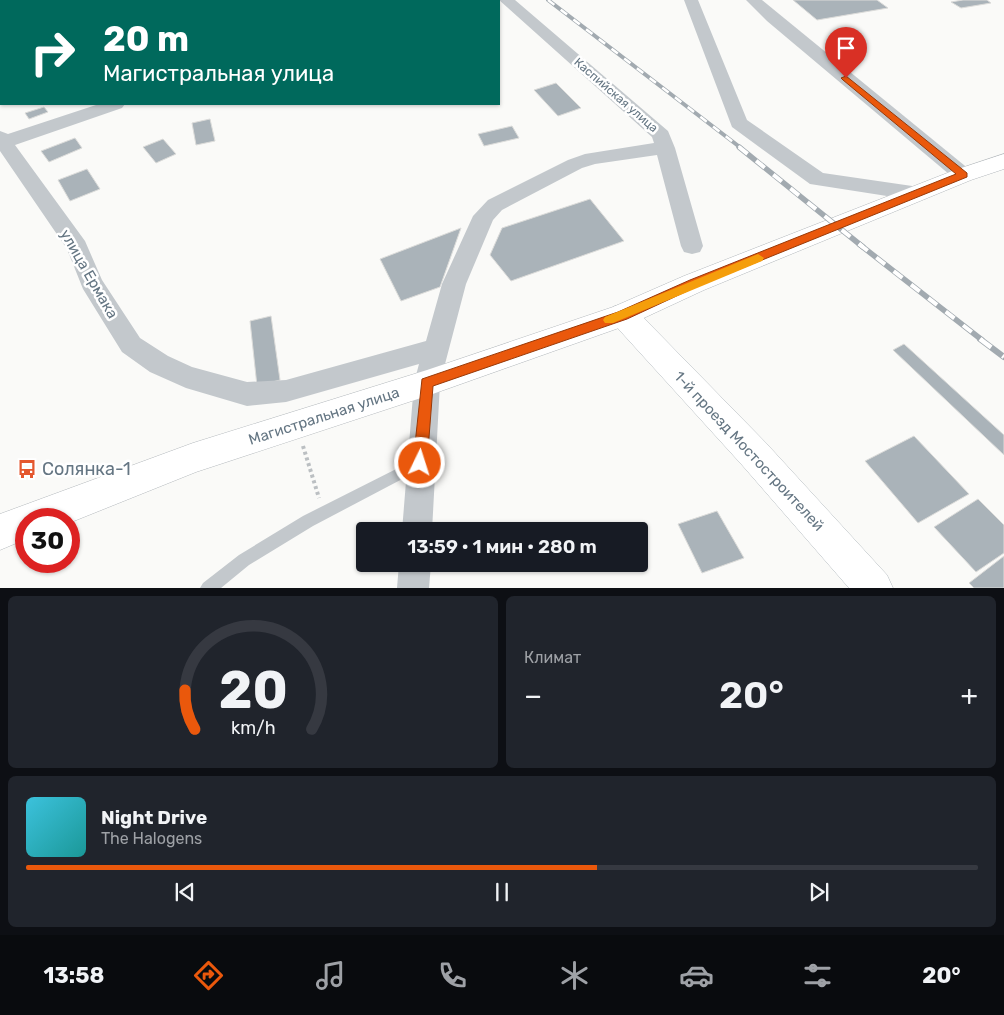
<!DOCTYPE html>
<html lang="ru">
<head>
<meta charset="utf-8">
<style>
	:root { --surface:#171b24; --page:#20242c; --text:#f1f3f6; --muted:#9ea1a6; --line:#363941; --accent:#ea580c }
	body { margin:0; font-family:Rubik,sans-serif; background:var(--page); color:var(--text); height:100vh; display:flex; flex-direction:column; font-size:19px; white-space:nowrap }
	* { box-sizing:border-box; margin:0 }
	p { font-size:16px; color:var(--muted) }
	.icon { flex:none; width:28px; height:28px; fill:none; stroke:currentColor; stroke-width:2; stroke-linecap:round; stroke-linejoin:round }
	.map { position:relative; height:588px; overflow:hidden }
	.details { display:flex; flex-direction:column; gap:8px; padding:8px; background:#0d0f14; flex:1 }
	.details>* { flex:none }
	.guide { position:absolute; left:0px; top:0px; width:500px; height:105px; box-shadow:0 1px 4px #0004; background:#00695c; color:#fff; overflow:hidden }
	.speed { position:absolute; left:15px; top:508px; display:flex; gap:10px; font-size:25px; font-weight:700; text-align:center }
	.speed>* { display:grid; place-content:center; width:65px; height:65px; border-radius:50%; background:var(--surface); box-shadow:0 1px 4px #0004; line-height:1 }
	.speed .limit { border:8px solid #d22; background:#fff; color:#111 }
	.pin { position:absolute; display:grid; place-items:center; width:42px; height:42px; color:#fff; margin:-51px -21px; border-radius:50% 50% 50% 0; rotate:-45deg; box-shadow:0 0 5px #0007 }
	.pin .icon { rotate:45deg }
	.me { position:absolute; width:55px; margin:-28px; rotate:4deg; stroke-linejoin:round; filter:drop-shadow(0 0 4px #0008) }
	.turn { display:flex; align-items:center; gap:18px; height:105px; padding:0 20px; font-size:22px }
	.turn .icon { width:65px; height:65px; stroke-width:2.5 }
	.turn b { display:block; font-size:35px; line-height:42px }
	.big { font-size:38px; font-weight:600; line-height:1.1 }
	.details .card { flex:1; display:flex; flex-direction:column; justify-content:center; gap:8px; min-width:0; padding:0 18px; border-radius:8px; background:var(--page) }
	.details .dial { align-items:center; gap:0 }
	.dial svg { height:130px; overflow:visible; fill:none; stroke:var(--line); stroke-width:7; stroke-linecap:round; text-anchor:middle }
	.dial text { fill:var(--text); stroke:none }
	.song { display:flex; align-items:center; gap:15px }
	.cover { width:60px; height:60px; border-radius:8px; background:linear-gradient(135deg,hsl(190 70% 55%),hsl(180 70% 35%)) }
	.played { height:5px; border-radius:2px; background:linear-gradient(90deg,var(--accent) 60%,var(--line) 60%) }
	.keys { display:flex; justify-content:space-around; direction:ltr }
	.heat { display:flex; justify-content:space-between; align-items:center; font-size:28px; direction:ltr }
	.details .tiles { flex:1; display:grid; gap:8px; grid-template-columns:1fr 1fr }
	.card:last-child { grid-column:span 2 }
	.trip { position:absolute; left:356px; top:522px; width:292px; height:50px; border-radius:5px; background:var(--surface); box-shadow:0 1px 4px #0004; font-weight:600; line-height:50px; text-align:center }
	.tabs { display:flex; height:80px; justify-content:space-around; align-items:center; background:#090b0e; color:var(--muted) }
	.tabs .icon { width:35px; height:35px }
	.tabs .on { color:var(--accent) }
	.tabs b { font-size:22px; color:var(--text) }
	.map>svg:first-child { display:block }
</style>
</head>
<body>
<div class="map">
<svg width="1004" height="588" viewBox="0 0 1004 588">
	<rect width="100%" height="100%" fill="#fafaf8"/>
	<!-- building -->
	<g fill="#aab3b9" stroke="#dcdcda">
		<polygon points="793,0 877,0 888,8 817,20"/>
		<polygon points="963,0 987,0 991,3 961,8 951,2"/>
		<polygon points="556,83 581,108 558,116 534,90"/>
		<polygon points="44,107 48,112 29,119 25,113"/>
		<polygon points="210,119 215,141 196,145 192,123"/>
		<polygon points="512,126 519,138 484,146 478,134"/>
		<polygon points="75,138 82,148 49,162 41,151"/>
		<polygon points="163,139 176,154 156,163 143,147"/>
		<polygon points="87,169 100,189 70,201 58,180"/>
		<polygon points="590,199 624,241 511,281 490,255 502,228"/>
		<polygon points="461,228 440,287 401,301 380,259"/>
		<polygon points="271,316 280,380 257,386 250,321"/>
		<polygon points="904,344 1004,435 1004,455 893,350"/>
		<polygon points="914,436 969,494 918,523 865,461"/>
		<polygon points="978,499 1004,525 1004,553 976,572 934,527"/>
		<polygon points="717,511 744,558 702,573 678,524"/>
		<polygon points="1004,556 1004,588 974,588 969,583"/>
	</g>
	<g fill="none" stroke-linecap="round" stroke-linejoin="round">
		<!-- secondary casing -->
		<g stroke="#b3babf" stroke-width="1">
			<polygon id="secondary" points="623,304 633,307 766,443 887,575 893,588 849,588 742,465 613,323 609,315 613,307"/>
		</g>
		<!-- highway casing -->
		<g stroke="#b4b9bd" stroke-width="1">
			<polygon id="highway" points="1004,154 1004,169 971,180 704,290 633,323 427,396 196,472 69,523 69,519 26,519 26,539 0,550 0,514 193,443 427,370 613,307 684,276 955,170"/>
		</g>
		<!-- path -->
		<polyline stroke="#bbbfc2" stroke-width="4" stroke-dasharray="3 3" stroke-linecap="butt" points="303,446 319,498"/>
		<!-- lane -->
		<polygon fill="#c3c8cc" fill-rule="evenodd" points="420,457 425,459 427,463 425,467 313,526 249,565 221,588 200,588 203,583 239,555 303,516"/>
		<!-- street -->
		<g fill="#c3c8cc" fill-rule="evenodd">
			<polygon points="499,0 515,0 668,131 675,148 703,246 700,252 692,254 684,252 681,246 657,155 595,164 582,168 502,210 493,220 466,284 440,383 432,531 402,531 414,383 419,364 286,402 247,406 186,388 150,372 122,352 83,289 67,249 0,151 0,131 8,134 99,104 125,104 122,108 15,145 85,241 102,280 140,338 168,356 192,367 247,382 286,380 426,341 442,284 473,216 488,200 568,160 585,154 654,143 652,137"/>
			<polygon points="684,0 698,0 747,120 823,173 919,187 926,189 929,194 926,199 919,201 810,184 732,127"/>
			<polygon points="746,0 762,0 970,170 973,175 970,180 963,182 956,180 767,21"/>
			<polygon points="399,564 431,564 429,588 397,588"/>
		</g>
		<!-- secondary -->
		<use href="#secondary" fill="#fff" fill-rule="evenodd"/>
		<!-- highway -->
		<use href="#highway" fill="#fff" fill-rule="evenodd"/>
		<!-- rail-far2 casing -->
		<g stroke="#a2aab0" stroke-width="4">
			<polyline id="rail-far2" points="548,0 741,148"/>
		</g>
		<!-- rail-far1 casing -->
		<g stroke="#a2aab0" stroke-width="5.5">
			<g id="rail-far1">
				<polyline points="739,147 863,247"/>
				<polyline points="859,244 982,340"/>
			</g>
		</g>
		<!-- rail casing -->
		<g stroke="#a2aab0" stroke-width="6">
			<polyline id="rail" points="980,339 1004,357"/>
		</g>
		<!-- rail-far2 -->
		<use href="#rail-far2" stroke="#fff" stroke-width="2.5" stroke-dasharray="8" stroke-linecap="butt"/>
		<!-- rail-far1 -->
		<use href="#rail-far1" stroke="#fff" stroke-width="4" stroke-dasharray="11" stroke-linecap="butt"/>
		<!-- rail -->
		<use href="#rail" stroke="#fff" stroke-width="4.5" stroke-dasharray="14" stroke-linecap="butt"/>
	</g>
	<!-- route -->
	<polygon fill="#ea580c" stroke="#983908" points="846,76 967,173 967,177 698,286 627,319 433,386 427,463 425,468 420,470 415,468 413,463 422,379 618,312 690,280 956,174 843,80 841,78"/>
	<!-- slow -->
	<polygon fill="#f59e0b" points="758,254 764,258 762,261 613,323 605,323 603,320 605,317"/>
	<!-- icons -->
	<defs>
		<g id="bus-bare" transform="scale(1.5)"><path d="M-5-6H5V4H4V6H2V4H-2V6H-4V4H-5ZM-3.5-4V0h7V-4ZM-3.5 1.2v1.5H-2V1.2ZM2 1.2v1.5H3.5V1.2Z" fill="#e4572e" stroke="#fff" stroke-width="2.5" paint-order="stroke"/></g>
	</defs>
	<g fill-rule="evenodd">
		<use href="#bus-bare" x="27" y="469"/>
	</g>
	<g text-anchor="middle" stroke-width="5" stroke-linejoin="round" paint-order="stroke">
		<!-- far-street labels -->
		<g font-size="12" fill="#657683" stroke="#fff">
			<text transform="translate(616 95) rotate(41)" y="4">Каспийская улица</text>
		</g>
		<!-- street labels -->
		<g font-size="15" fill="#657683" stroke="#fff">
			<text transform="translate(89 274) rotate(60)" y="5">улица Ермака</text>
			<text transform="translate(324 416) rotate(-18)" y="5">Магистральная улица</text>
			<text transform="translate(749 451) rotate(47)" y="5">1-й проезд Мостостроителей</text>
		</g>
		<!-- near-poi labels -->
		<g font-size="18" fill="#657683" stroke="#fff" text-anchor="start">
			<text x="42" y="475">Солянка-1</text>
		</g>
	</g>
</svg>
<div class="speed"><div class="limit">30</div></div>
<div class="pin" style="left:846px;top:78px;background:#d93025"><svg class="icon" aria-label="arrive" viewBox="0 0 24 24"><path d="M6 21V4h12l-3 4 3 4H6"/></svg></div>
<svg class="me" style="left:420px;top:463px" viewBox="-20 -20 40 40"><circle r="17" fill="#ea580c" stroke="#fff" stroke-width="3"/><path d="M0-11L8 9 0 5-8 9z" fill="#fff"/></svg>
<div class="trip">13:59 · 1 мин · 280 m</div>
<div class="guide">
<div class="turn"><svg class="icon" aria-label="right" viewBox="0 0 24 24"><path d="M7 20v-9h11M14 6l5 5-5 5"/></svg><div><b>20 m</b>Магистральная улица</div></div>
</div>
</div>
<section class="details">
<div class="tiles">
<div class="card dial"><svg viewBox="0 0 100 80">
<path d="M14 69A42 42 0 1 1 86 69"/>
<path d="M14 69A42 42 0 0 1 8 45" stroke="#ea580c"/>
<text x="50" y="56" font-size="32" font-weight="700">20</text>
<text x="50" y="72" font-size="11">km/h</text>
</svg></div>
<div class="card"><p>Климат</p>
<div class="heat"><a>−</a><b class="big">20°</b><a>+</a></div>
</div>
<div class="card">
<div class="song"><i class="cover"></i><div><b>Night Drive</b><p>The Halogens</p></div></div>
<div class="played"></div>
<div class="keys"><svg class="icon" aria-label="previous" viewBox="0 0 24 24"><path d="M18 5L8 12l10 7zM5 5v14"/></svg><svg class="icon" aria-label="pause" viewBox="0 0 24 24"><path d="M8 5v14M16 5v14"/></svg><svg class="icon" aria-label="next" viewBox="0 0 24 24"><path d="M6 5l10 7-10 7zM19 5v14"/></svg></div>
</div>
</div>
</section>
<nav class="tabs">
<b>13:58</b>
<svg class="icon on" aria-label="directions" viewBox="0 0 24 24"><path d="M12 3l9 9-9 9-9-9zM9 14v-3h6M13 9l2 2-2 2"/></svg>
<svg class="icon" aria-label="music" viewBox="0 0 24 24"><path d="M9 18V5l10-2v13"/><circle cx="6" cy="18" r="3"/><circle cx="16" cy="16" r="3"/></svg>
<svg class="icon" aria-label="phone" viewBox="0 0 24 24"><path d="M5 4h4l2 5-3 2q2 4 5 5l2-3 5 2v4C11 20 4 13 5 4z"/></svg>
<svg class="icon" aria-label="climate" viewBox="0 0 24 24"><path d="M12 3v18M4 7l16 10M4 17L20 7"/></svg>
<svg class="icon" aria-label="car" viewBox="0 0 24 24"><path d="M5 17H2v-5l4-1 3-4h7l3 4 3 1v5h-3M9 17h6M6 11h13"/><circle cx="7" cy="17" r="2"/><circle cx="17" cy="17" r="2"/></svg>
<svg class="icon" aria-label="filters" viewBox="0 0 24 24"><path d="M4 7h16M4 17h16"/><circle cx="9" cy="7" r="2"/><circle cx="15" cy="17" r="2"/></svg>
<b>20°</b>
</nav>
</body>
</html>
